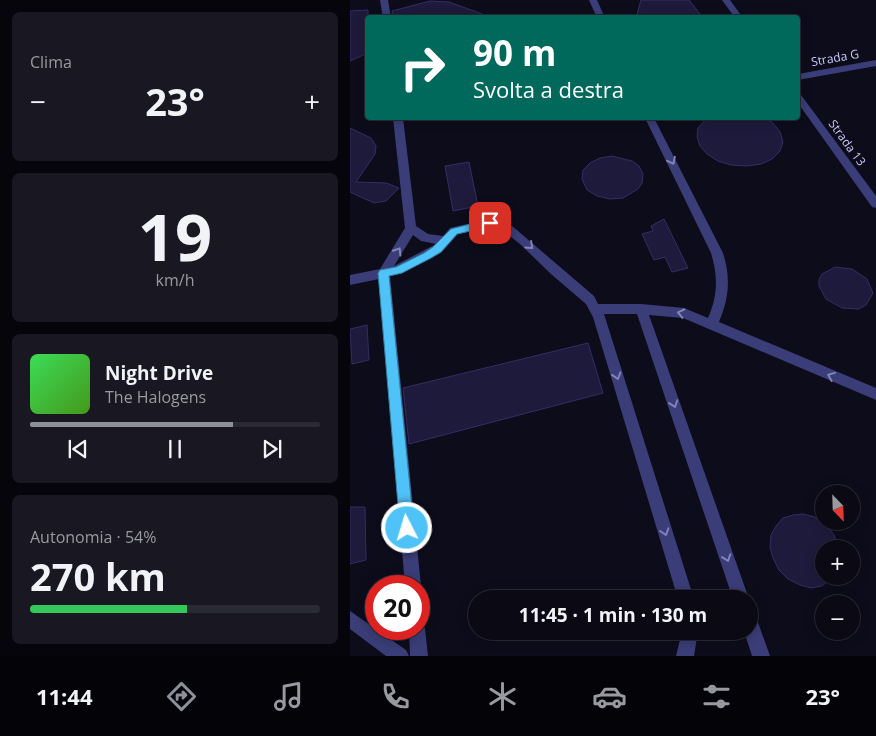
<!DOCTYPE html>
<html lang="it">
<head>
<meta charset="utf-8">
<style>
	:root { --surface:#0a0914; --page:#181722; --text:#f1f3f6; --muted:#999aa0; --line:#2a2a34; --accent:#8c9099 }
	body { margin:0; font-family:"Open Sans",sans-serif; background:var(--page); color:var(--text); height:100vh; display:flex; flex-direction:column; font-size:19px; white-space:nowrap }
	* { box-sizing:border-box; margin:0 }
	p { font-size:16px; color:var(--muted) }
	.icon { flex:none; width:28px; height:28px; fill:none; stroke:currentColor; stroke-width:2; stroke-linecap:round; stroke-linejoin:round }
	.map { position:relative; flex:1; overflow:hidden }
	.side { display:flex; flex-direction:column; gap:12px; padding:12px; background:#06050b; width:350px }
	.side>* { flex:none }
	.banner { position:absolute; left:15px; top:15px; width:435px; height:105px; border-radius:5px; box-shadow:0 2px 12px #0003,0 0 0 1px var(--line); background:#00695c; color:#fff; overflow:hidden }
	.needle { width:32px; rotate:157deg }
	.controls { position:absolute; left:465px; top:485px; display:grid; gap:10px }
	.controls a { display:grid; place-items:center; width:45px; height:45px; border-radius:50%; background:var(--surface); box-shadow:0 2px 12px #0003,0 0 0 1px var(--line); font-size:25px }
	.speed { position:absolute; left:15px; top:575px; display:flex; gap:10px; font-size:25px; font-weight:700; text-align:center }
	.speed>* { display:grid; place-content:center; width:65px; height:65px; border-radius:50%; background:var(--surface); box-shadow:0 2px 12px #0003,0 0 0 1px var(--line); line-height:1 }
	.speed .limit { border:8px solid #d22; background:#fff; color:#111 }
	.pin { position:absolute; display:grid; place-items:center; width:42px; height:42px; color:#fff; margin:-21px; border-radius:10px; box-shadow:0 2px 8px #0006 }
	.me { position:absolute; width:55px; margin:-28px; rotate:355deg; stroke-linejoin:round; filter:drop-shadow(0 0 4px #0008) }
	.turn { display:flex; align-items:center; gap:18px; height:105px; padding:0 25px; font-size:22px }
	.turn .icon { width:65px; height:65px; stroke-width:2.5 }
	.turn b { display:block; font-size:35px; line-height:42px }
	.big { font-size:38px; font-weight:700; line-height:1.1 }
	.side .card { flex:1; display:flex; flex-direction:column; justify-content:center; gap:8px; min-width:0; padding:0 18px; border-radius:8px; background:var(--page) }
	.side .dial { align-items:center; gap:0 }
	.dial b { font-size:65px; line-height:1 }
	.song { display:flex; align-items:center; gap:15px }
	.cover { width:60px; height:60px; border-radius:8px; background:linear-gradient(135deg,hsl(130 70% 55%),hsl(100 70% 35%)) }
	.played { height:5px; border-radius:2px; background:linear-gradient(90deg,var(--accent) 70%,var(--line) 70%) }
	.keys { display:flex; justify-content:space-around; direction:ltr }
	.heat { display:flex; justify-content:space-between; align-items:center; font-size:28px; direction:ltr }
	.charge { height:8px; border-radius:4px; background:linear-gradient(90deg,#34c759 54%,var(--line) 0) }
	.trip { position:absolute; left:118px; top:590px; width:290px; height:50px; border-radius:25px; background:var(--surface); box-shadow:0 2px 12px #0003,0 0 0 1px var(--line); font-weight:700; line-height:50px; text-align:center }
	.tabs { display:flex; height:80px; justify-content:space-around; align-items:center; background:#040408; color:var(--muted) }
	.tabs .icon { width:35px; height:35px }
	.tabs .on { color:var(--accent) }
	.tabs b { font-size:22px; color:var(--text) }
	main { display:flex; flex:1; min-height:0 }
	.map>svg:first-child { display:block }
</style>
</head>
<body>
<main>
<section class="side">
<div class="card"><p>Clima</p>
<div class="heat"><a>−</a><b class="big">23°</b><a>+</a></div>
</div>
<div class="card dial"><b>19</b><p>km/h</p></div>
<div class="card">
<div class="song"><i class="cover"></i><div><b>Night Drive</b><p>The Halogens</p></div></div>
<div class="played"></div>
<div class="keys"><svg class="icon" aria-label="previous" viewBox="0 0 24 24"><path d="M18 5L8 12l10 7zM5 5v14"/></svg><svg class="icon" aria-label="pause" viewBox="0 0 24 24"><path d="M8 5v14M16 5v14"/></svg><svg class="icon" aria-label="next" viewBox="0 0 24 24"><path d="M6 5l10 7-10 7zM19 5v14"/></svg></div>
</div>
<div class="card"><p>Autonomia · 54%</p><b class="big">270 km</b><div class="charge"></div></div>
</section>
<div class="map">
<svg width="526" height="656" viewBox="0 0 526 656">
	<rect width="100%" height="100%" fill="#0d0c1b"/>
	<!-- building -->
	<g fill="#1e1a3b" stroke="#342d65">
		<polygon points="291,0 339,0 353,18 286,18"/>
		<polygon points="80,1 99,2 135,15 135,18 43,18 42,11"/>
		<polygon points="18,10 18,53 0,61 0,11"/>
		<polygon points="357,118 415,118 423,123 430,132 433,142 430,151 422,159 411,164 397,166 381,165 368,161 357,154 350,146 347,137 348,128"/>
		<polygon points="0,128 21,138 26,146 25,154 6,182 36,183 49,188 36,201 24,203 0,192"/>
		<polygon points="262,156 282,161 289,166 293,174 292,183 288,189 273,198 260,199 247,196 237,190 232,179 233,170 240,163 250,158"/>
		<polygon points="119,162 128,206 103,211 95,166"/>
		<polygon points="314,219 338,268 322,272 315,257 304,260 292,234 303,231 301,226"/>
		<polygon points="485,267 502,269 517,279 523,293 516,305 509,309 492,308 476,299 469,286 469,280 472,274"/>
		<polygon points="17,325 19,360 2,364 0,329"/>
		<polygon points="238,343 253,393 59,444 53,388"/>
		<polygon points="0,507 15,507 16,560 0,564"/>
		<polygon points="453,514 465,517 476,525 484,535 489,549 474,549 474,576 484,576 472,586 461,588 450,585 438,579 429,570 423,558 420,547 421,535 426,526 433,518 443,515"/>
	</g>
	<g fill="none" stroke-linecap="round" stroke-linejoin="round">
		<!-- lane -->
		<g fill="#3a3d77" fill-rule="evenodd">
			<polygon points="30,0 38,0 41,18 33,18"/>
			<polygon points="239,0 247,0 255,18 247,18"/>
			<polygon points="372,0 380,0 393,18 385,18"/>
			<polygon points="526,60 526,66 448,80 448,74"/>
			<polygon points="448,94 451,95 526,196 526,208 522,207 448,103"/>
			<path d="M43,118H53L66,226L78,234L93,236L100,228L140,219L161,225L244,296L248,304H291L334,308L358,318C368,295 368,276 361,253L295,118H304L373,253C381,278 379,298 369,322L526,388V400L333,318L299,315L399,599V600L383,599L287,314H254L344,599H328L243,317L236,304L201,274L170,244L153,231L140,227L108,234L91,253L52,273L40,276L71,586L69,592V586H55L29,279L0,285V275L30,269L55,228ZM63,235L71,241L86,244L44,266Z"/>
			<polygon points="0,611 56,650 59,656 36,656 0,629"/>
			<polygon points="399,612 405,614 420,656 402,656 394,631 399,631"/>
			<polygon points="69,621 73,623 75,629 78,656 60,656 59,629 69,629"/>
			<polygon points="332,631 348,631 344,656 326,656"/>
		</g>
	</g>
	<!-- one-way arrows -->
	<defs><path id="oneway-chevron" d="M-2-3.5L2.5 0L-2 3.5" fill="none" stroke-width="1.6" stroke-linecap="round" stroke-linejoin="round" transform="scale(1.25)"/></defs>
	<g stroke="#8284b9">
		<use href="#oneway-chevron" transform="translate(322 161) rotate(64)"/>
		<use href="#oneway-chevron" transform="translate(180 246) rotate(42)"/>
		<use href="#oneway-chevron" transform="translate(48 251) rotate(-58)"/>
		<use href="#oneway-chevron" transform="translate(331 313) rotate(-167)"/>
		<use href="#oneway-chevron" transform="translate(267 376) rotate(73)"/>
		<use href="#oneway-chevron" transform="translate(481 376) rotate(-158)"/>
		<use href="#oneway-chevron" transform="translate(324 404) rotate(71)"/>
		<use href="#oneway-chevron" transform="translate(315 532) rotate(72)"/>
		<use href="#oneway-chevron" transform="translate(377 558) rotate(71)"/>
	</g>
	<!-- route -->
	<polygon fill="#4fc3f7" stroke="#337fa1" points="140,219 145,223 143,226 107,234 91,252 81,258 52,273 39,276 64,528 62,532 57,534 52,532 50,528 28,273 30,270 46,267 74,253 83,247 101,229"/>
	<g text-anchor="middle" stroke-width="5" stroke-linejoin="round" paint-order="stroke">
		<!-- far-street labels -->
		<g font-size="12" fill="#cbcafb" stroke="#0d0c1b">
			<text transform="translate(485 58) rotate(-10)" y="4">Strada G</text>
			<text transform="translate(497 143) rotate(54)" y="4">Strada 13</text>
		</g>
	</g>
</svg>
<div class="controls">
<a><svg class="needle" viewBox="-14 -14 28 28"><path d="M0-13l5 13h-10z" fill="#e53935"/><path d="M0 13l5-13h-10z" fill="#999aa0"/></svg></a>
<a>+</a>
<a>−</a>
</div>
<div class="speed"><div class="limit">20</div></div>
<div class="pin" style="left:140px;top:223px;background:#d93025"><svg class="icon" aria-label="arrive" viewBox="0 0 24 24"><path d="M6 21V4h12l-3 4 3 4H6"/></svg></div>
<svg class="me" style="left:57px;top:528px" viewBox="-20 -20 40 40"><circle r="17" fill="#4fc3f7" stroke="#fff" stroke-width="3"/><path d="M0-11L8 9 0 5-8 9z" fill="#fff"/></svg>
<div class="trip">11:45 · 1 min · 130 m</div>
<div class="banner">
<div class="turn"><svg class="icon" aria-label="right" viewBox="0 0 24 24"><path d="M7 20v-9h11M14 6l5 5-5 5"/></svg><div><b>90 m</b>Svolta a destra</div></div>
</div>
</div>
</main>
<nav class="tabs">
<b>11:44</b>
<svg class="icon on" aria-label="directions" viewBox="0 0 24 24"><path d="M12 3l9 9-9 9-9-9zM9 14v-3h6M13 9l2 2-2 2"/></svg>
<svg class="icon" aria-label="music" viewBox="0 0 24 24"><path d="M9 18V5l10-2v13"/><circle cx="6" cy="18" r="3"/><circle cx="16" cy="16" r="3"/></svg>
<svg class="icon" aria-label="phone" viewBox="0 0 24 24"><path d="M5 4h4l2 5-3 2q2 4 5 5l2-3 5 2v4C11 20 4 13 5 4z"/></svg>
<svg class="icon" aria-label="climate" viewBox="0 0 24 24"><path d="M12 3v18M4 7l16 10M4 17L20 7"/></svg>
<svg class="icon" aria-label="car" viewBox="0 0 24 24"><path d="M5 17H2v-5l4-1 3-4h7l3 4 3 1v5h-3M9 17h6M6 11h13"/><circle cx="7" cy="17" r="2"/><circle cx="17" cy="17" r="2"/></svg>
<svg class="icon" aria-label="filters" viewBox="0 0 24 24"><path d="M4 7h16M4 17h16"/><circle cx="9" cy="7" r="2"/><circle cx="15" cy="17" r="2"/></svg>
<b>23°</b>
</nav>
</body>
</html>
